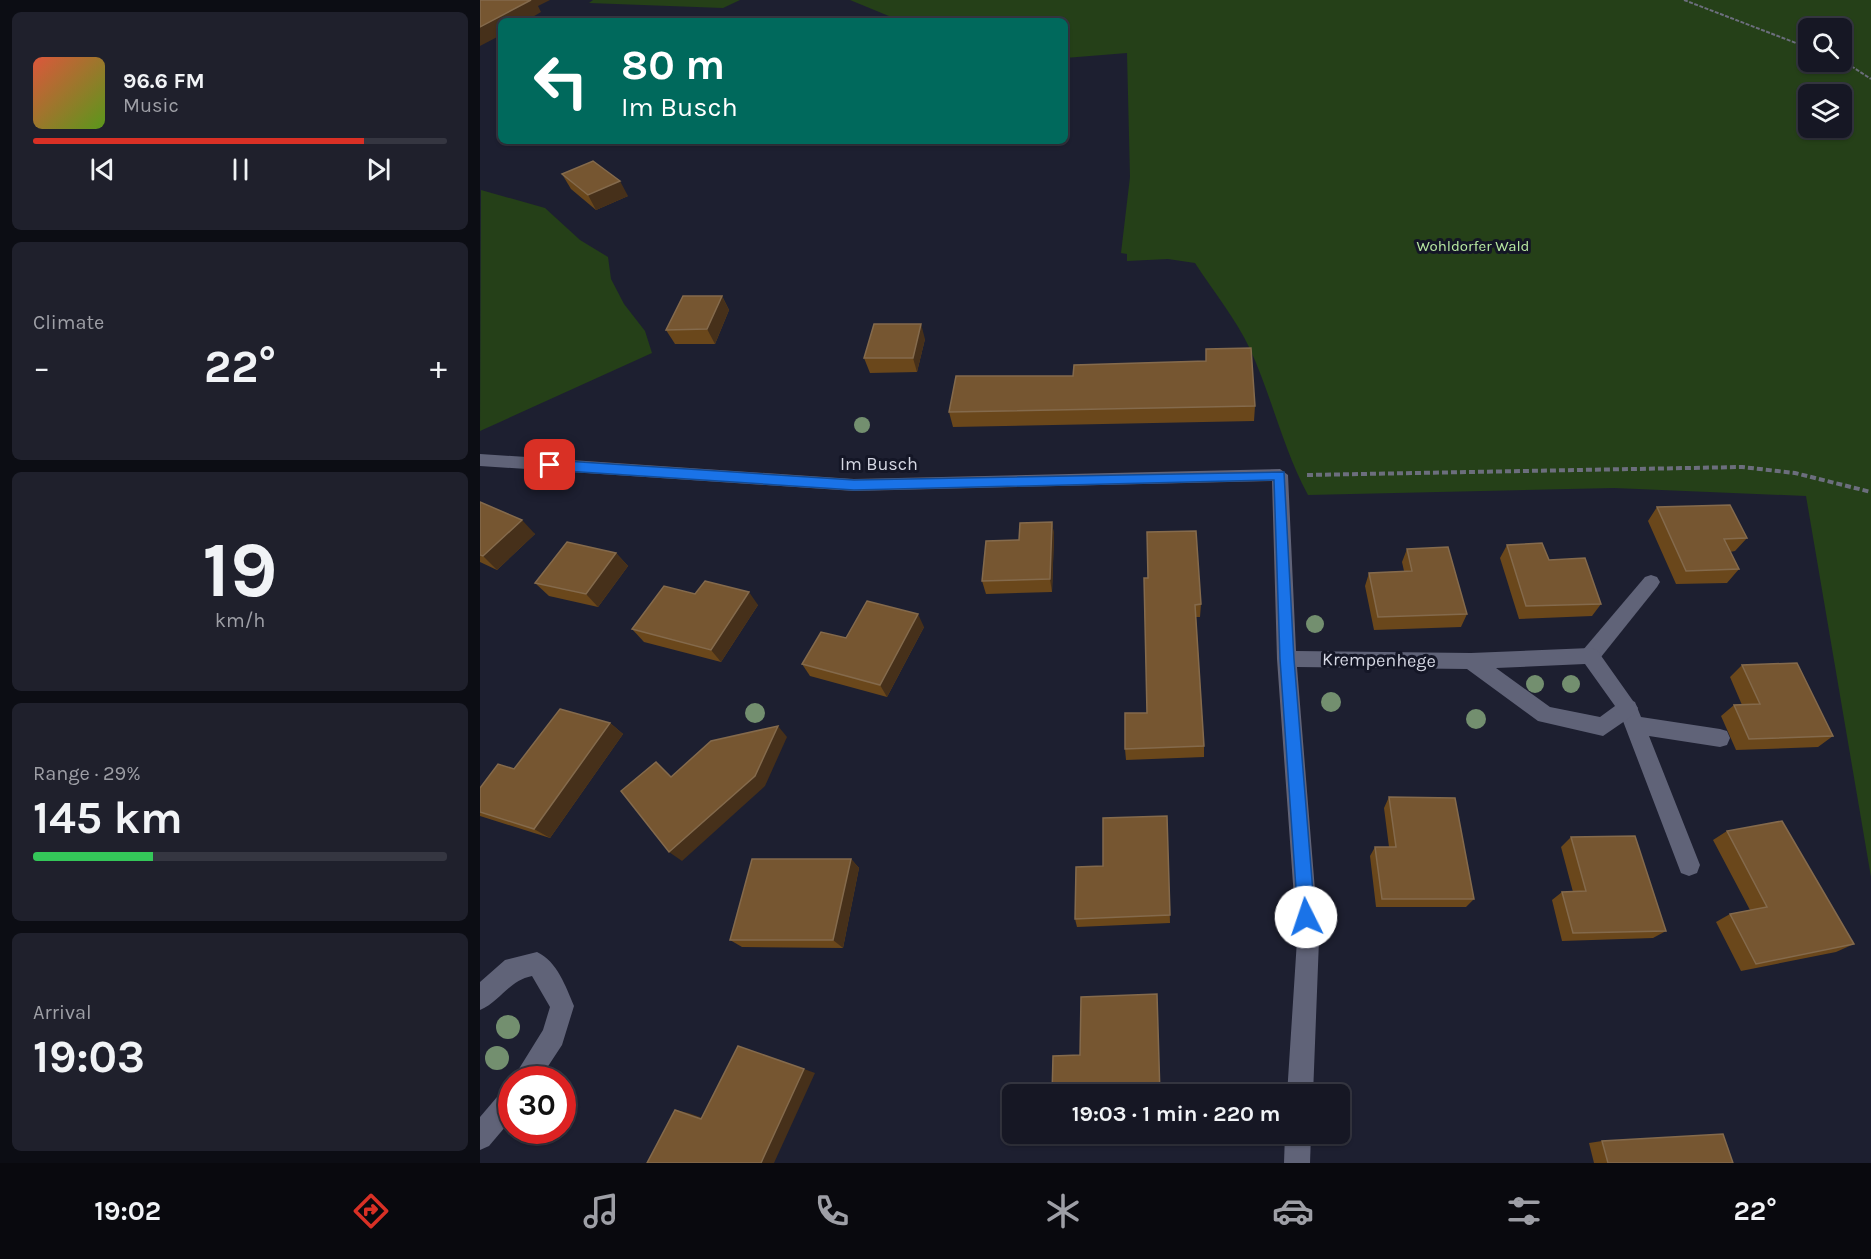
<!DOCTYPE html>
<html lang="en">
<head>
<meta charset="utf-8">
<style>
	:root { --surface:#161724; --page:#1f202c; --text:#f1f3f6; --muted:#9e9fa6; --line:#353641; --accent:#d93025 }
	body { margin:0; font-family:Karla,sans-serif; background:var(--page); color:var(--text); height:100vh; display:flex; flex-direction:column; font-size:22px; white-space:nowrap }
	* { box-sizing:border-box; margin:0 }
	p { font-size:20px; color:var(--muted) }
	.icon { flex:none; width:33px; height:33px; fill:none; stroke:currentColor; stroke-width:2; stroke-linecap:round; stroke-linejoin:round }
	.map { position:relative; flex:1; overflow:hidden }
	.details { display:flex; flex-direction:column; gap:12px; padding:12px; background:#0c0d14; width:480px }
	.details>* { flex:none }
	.guide { position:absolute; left:18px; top:18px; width:570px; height:126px; border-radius:9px; box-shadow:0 2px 4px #0004,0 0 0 2px var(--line); background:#00695c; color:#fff; overflow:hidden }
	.tools { position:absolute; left:1318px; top:18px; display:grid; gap:12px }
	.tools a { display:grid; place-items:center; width:54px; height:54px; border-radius:9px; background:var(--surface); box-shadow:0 2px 4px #0004,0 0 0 2px var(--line); font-size:30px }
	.speed { position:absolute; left:18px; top:1066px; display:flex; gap:12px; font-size:30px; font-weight:700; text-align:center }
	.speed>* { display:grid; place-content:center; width:78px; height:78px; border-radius:50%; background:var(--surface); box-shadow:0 2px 4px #0004,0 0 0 2px var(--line); line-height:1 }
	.speed .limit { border:9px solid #d22; background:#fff; color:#111 }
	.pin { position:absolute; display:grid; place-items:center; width:51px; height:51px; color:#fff; margin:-26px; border-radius:12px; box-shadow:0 3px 9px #0006 }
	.me { position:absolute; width:66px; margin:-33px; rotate:356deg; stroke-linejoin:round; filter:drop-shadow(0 0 4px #0008) }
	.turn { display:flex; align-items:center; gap:21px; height:126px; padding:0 24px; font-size:27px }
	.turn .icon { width:78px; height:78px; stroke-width:2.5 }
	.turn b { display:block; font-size:42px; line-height:51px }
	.big { font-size:45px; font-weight:700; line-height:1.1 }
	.details .widget { flex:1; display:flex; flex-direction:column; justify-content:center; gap:9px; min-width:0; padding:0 21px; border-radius:9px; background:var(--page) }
	.details .dial { align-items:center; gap:0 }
	.dial b { font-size:78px; line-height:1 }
	.song { display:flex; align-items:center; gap:18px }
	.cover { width:72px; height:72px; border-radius:9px; background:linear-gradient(135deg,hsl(10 70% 55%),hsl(90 70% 35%)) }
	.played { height:6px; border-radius:3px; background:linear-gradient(90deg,var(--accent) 80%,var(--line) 80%) }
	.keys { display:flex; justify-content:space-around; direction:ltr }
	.heat { display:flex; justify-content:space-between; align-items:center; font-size:33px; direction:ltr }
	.charge { height:9px; border-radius:4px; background:linear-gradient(90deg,#34c759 29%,var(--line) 0) }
	.trip { position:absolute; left:522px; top:1084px; width:348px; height:60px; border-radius:9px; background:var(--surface); box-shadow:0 2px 4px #0004,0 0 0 2px var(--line); font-weight:700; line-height:60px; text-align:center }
	.menu { display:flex; height:96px; justify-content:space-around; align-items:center; background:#09090e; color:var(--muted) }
	.menu .icon { width:42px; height:42px }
	.menu .selected { color:var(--accent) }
	.menu b { font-size:27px; color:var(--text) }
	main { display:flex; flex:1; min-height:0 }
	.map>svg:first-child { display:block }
</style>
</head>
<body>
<main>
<section class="details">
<div class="widget">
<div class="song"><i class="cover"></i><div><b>96.6 FM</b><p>Music</p></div></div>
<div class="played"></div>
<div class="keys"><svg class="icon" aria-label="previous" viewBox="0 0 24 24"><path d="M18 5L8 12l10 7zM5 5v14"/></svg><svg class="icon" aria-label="pause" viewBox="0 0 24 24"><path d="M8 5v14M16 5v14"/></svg><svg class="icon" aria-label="next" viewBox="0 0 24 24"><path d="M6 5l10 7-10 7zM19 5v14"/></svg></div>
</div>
<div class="widget"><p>Climate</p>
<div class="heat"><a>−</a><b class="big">22°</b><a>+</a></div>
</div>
<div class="widget dial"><b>19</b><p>km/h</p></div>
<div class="widget"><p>Range · 29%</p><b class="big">145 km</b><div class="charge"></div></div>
<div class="widget"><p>Arrival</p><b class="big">19:03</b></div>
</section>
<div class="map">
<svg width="1391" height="1163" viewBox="0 0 1391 1163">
	<rect width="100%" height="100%" fill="#1d1f30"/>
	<!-- green -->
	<g fill="#254018" fill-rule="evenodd">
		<polygon points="113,0 260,0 243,8 109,3"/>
		<path d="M370,0H1391V877L1326,496L1134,488L828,495C803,449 792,397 770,349C756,319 733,291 715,263L688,259L647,261V254L641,253L650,177L647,53L585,58V21H421ZM1329,28H1362V62H1329ZM1329,94H1362V128H1329Z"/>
		<polygon points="1,190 65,208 100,240 128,257 131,279 144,304 165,331 172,353 0,431"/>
	</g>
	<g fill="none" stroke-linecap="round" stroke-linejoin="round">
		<!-- path-far1 -->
		<g stroke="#6c6e7d" stroke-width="2" stroke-dasharray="4 1.5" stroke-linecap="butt">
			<polyline points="1204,0 1329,48"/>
			<polyline points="1362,60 1391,79"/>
		</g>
		<!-- path -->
		<polyline stroke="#6c6e7d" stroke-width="4" stroke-dasharray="6 3" stroke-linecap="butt" points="827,475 1262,467 1315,473 1391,492"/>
		<!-- service -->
		<g fill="#606378" fill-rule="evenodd">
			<polygon points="1171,575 1177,577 1180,582 1177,587 1117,662 1110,664 1103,662 1100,656 1103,650 1165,577"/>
			<polygon points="1148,699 1155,702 1161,717 1240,729 1247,731 1250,738 1247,745 1240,747 1169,736 1220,865 1217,873 1209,876 1201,873 1138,708 1141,702"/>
		</g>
		<!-- minor -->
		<g fill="#606378" fill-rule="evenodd">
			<path d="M0,454L374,479L800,469L808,475L816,651L991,653L1110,648L1117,650L1158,708L1155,714L1123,736L1058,721L987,669L817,667L839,940L833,1095H807L817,940L797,659L792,481L374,491L0,466ZM1105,664L1135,706L1120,717L1070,707L1016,668Z"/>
			<path d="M57,952C77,961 86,987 94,1006L82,1045L59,1080H32L63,1030L70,1007L52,976C28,981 21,1001 0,1010V982L25,960Z"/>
			<polygon points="32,1087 32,1119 9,1146 0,1150 0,1117 23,1090"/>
			<polygon points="805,1134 831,1134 830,1163 804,1163"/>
		</g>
	</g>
	<!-- trees -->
	<g fill="#738f6f">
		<circle cx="382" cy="425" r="8"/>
		<circle cx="835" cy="624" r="9"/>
		<circle cx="1055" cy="684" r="9"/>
		<circle cx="1091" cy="684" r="9"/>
		<circle cx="851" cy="702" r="10"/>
		<circle cx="275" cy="713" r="10"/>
		<circle cx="996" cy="719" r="10"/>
		<circle cx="28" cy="1027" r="12"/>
		<circle cx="17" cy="1058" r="12"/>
	</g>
	<!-- wall -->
	<g fill="#6a471b">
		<polygon points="82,174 148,196 116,210 91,189"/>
		<polygon points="242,296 249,310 235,344 195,344 186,330"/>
		<polygon points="445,339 437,372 390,373 384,358"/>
		<polygon points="726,349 775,406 774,421 473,427 469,412 593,376 726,361"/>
		<polygon points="0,502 55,534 17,570 0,562"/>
		<polygon points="1177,507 1267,538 1255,551 1250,552 1259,569 1247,583 1196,584 1168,521"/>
		<polygon points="572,522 574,535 572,592 506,594 502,581 539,540"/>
		<polygon points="1027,545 1069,560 1121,604 1112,616 1039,619 1020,558"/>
		<polygon points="927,549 987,614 981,627 894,630 885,586 889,573 924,571 922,562"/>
		<polygon points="136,553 148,566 118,607 69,596 55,583"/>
		<polygon points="664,578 721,604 720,617 716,617 724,746 724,757 646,760 645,749 667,713"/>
		<polygon points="215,594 278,605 241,662 164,642 152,629"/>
		<polygon points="444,627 407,697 330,676 322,664 366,638"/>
		<polygon points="1262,665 1353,736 1338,747 1256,750 1241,716 1254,705 1262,705 1250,677"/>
		<polygon points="130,723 143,734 70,838 0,816 0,788"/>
		<polygon points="909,797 994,899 986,907 896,907 890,856 895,847 909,847 904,808"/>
		<polygon points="687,816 690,923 597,927 595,919 623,866"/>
		<polygon points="1247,831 1374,944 1356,952 1261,971 1236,922 1250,914 1270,910 1233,840"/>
		<polygon points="1091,837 1186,931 1173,938 1082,941 1072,900 1082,892 1093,892 1081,847"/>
		<polygon points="371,859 379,868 363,948 262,947 250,940"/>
		<polygon points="1122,1141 1253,1163 1114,1163 1109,1143"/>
	</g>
	<!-- shaded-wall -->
	<g fill="#46301a">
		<polygon points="46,0 70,0 58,6 61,12 46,21 21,21 21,35 0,46 0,27"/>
		<polygon points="140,181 148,196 116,210 108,195"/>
		<polygon points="242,296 249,310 235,344 227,329"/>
		<polygon points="441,324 445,339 437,372 433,358"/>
		<polygon points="42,520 55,534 17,570 3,556"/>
		<polygon points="572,522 574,535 572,592 570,579"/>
		<polygon points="136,553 148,566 118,607 106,594"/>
		<polygon points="269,592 278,605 241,662 231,650"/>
		<polygon points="438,614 444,627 407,697 400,685"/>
		<polygon points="130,723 143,734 70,838 54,829"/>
		<polygon points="298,726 307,737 285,786 202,861 189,852"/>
		<polygon points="371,859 379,868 363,948 353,940"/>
		<polygon points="324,1069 335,1073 294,1163 281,1163"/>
		<polygon points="195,1110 209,1113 234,1122 221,1119"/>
	</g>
	<!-- building -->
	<g fill="#765631" stroke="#846a4c" stroke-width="1.5">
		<polygon points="0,0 51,0 0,27"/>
		<polygon points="113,161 140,181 108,195 82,174"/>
		<polygon points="203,296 242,296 227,329 186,330"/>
		<polygon points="394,324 441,324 433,358 384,358"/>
		<polygon points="771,348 775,406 469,412 476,376 593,376 594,365 726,361 726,349"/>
		<polygon points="0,502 42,520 3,556 0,555"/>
		<polygon points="1250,505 1267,538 1244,539 1259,569 1206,571 1177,507"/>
		<polygon points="572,522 570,579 502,581 506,541 539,540 540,523"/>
		<polygon points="716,531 721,604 715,605 724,746 645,749 645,713 667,713 664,578 668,578 667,532"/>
		<polygon points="87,542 136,553 106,594 55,583"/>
		<polygon points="1062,543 1069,560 1105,558 1121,604 1046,606 1027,545"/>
		<polygon points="968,547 987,614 898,617 889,573 932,571 927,549"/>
		<polygon points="225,581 269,592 231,650 152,629 184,586 215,594"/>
		<polygon points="387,601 438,614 400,685 322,664 341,632 366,638"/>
		<polygon points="1317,663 1353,736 1269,739 1254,705 1280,704 1262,665"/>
		<polygon points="80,709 130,723 54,829 0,812 0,788 18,764 34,769"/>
		<polygon points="298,726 275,776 189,852 141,791 176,762 191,777 231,741"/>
		<polygon points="909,797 975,798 994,899 902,899 895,847 916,847"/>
		<polygon points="687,816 690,915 595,919 596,867 623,866 623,818"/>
		<polygon points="1302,821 1374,944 1276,964 1250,914 1287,907 1247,831"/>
		<polygon points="1155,836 1186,931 1093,933 1082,892 1106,891 1091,837"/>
		<polygon points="272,859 371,859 353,940 250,940"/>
		<polygon points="677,994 680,1095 572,1095 573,1056 600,1055 601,997"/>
		<polygon points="258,1046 324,1069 281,1163 167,1163 195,1110 221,1119"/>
		<polygon points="1243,1134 1253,1163 1128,1163 1122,1141"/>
	</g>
	<!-- route -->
	<polygon fill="#1a73e8" stroke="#114b97" stroke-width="1.5" points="70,460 374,480 804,472 814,659 835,917 832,923 826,926 820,923 818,917 800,659 794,480 374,490 70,470 64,465"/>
	<g text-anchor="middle" stroke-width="6" stroke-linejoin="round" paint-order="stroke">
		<!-- far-park labels -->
		<g font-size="15" fill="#b9eaa2" stroke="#141626">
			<text x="993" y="251">Wohldorfer Wald</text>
		</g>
		<!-- street labels -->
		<g font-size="18" fill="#d5d7e3" stroke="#141626">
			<text x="399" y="470">Im Busch</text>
			<text transform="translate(899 660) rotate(1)" y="6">Krempenhege</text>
		</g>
	</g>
</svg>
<div class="tools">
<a><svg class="icon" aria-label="search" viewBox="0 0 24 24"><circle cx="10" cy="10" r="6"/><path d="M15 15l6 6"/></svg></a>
<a><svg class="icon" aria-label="layers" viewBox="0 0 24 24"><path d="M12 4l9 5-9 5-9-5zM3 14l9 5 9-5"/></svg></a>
</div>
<div class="speed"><div class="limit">30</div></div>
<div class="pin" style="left:70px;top:465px;background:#d93025"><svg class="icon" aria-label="arrive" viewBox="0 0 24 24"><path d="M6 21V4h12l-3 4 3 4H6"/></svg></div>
<svg class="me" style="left:826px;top:917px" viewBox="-20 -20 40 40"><circle r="19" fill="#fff"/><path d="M0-13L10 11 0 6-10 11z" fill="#1a73e8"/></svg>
<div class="trip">19:03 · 1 min · 220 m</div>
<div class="guide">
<div class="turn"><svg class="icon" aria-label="left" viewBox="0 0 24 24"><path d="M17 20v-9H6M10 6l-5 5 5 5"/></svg><div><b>80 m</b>Im Busch</div></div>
</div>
</div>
</main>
<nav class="menu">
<b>19:02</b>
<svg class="icon selected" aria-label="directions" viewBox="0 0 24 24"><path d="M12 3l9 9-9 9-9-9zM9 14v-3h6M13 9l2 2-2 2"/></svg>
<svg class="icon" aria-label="music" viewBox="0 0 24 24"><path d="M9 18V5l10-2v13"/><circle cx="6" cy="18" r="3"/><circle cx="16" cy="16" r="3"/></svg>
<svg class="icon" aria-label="phone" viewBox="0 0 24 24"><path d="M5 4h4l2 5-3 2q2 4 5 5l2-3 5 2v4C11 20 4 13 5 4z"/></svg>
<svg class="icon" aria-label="climate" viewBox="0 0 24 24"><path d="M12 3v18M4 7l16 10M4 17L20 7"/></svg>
<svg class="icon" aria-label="car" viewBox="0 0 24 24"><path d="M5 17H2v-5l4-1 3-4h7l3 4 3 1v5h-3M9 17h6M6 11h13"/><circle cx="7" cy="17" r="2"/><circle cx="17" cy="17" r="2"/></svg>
<svg class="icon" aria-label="filters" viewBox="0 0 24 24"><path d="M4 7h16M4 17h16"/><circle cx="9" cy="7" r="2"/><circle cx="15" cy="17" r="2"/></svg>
<b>22°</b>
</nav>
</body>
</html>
